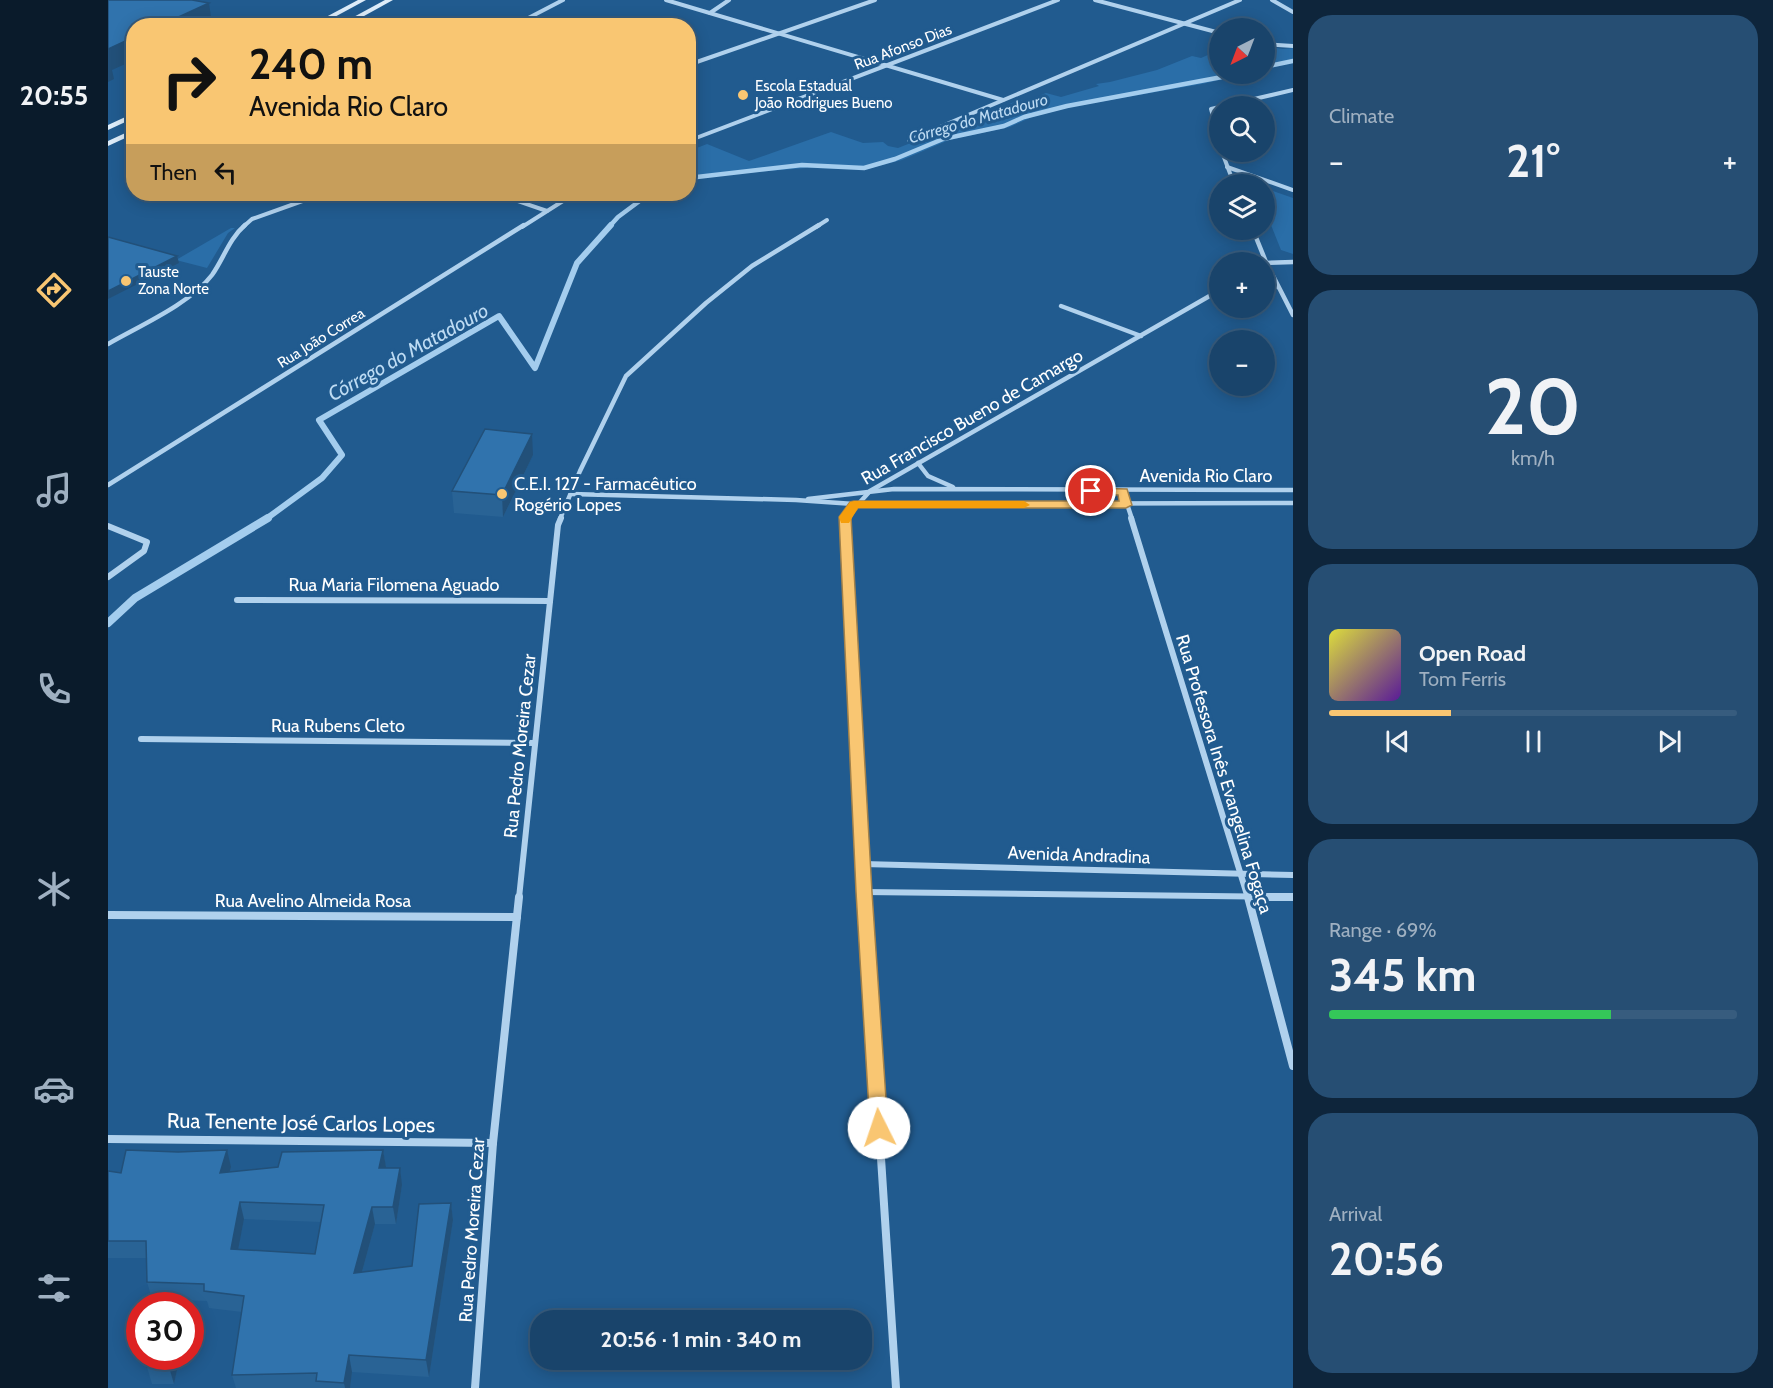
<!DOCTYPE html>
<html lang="en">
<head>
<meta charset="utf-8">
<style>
	:root { --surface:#19446b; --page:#264e73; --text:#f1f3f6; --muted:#9fb0c1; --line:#375c7e; --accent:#f9c672 }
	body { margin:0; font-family:Cabin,sans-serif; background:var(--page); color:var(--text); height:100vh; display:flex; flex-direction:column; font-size:22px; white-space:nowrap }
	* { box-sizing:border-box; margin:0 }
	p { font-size:20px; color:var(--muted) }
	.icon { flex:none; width:33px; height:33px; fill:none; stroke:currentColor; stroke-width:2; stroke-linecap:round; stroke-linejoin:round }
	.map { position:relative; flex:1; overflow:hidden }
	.sheet { display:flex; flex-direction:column; gap:15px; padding:15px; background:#0e253b; width:480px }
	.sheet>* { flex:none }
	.top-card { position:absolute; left:18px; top:18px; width:570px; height:183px; border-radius:24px; box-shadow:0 3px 15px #0003,0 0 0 2px var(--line); background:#f9c672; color:#111; overflow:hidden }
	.needle { width:39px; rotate:222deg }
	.controls { position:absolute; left:1101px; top:18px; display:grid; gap:12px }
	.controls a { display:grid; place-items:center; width:66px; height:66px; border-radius:50%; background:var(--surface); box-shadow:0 3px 15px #0003,0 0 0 2px var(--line); font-size:30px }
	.speed { position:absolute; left:18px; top:1292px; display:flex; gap:12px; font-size:30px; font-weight:700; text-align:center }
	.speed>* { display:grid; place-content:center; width:78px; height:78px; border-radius:50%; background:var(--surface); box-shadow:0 3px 15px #0003,0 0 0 2px var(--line); line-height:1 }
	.speed .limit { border:9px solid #d22; background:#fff; color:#111 }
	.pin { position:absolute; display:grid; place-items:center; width:51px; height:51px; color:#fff; margin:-26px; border:3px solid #fff; border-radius:50%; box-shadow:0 2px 6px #0007 }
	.me { position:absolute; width:66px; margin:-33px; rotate:356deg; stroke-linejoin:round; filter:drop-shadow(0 0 4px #0008) }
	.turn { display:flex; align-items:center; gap:21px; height:126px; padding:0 24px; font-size:27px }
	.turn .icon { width:78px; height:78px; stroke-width:2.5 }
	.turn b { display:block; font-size:42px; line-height:51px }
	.then { display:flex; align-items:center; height:57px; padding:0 24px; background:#0003; gap:12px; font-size:22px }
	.big { font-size:45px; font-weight:700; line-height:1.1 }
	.sheet .widget { flex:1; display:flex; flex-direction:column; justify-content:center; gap:9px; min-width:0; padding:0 21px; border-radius:24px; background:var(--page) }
	.sheet .dial { align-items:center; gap:0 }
	.dial b { font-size:78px; line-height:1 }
	.song { display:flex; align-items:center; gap:18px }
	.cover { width:72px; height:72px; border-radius:9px; background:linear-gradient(135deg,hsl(60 70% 55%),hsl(270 70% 35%)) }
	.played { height:6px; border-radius:3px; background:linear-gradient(90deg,var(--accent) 30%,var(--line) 30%) }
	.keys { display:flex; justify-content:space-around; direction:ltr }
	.heat { display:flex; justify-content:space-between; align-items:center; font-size:33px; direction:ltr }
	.charge { height:9px; border-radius:4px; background:linear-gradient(90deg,#34c759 69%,var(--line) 0) }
	.trip { position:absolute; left:422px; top:1310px; width:342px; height:60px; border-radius:24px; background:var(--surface); box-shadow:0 3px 15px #0003,0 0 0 2px var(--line); font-weight:700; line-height:60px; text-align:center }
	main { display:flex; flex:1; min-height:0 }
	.tabs { display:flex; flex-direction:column; width:108px; justify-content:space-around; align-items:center; background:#0a1b2b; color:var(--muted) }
	.tabs .icon { width:42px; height:42px }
	.tabs .active { color:var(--accent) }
	.tabs b { font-size:27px; color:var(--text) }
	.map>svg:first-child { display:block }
</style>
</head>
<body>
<main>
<nav class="tabs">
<b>20:55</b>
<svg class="icon active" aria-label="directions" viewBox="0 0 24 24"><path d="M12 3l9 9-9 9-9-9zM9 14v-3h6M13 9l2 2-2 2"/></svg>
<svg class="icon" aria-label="music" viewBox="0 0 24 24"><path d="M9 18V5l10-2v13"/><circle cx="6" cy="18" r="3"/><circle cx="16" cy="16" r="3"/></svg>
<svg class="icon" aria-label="phone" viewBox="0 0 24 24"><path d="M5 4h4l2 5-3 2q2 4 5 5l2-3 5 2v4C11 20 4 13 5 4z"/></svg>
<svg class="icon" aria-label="climate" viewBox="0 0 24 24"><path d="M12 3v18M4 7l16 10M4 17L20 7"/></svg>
<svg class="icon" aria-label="car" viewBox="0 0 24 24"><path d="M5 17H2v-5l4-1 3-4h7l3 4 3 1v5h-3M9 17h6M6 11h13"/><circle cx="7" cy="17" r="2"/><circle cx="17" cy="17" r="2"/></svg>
<svg class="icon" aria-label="filters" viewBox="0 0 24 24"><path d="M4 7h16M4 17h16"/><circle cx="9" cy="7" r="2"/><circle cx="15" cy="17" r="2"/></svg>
</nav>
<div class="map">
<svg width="1185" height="1388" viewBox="0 0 1185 1388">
	<rect width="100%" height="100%" fill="#215b8f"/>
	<!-- green -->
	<g fill="#2a6ea8">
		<polygon points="1156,46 1175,49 1185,48 1185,63 1157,69"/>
		<polygon points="1111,50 1112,74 1139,74 1094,84 962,107 924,117 902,127 841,140 794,160 759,169 698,168 613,175 581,181 581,151 599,144 641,161 723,132 755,143 775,142 780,146 790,148 911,100 918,101 938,93 953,97 991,86 988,84 1002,82 1049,70 1084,56 1093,58"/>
		<polygon points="1157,190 1165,191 1185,198 1185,254 1173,250 1157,210"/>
		<polygon points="123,228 127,228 120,233 99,268 68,260"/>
	</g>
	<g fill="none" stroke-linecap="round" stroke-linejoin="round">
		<!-- stream-far2 -->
		<g stroke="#a4cdee" stroke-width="4.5">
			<polyline points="1156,67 1185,61"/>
			<polyline points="580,178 694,165 756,168 787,159 835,139 896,126 916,117 959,106 1130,74"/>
			<polyline points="501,227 510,217 541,194"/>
		</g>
		<!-- stream-far1 -->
		<polyline stroke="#a4cdee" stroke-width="6" points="158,519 214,478 234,455 211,420 391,316 427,368 469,263 503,225"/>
		<!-- stream -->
		<polyline stroke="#a4cdee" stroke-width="8" points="0,623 27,598 160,518"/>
		<!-- minor-far3 -->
		<g stroke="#b0d1ed" stroke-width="4">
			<polyline points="558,0 895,100"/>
			<polyline points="987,0 1112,33"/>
			<polyline points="1164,0 1185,12"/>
			<polyline points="602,13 621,0"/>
			<polyline points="405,26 455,0"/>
			<polyline points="1156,44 1185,46"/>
			<polyline points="580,65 767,0"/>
			<polyline points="801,140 1132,0"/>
			<polyline points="580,141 950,0"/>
			<polyline points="1112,142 1103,109 1185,90"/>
			<polyline points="1114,152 1126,184"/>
			<polyline points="1119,167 1185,190"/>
			<polyline points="1126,183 1133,179 1146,179"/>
			<polyline points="389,194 439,211"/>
			<polyline points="135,227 144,219 214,194"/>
			<polyline points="414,227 466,194"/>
			<polyline points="708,227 719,220"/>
		</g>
		<!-- minor-far2 -->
		<g stroke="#b0d1ed" stroke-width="4.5">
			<polyline points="1145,230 1158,262 1185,315"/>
			<polyline points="1157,263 1185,262"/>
			<polyline points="1156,282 1170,287"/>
			<polyline points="953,306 1033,336"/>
			<path d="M0,344C31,326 82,304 104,275C116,258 121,239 137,225"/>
			<polyline points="810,463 820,476 845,487"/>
			<polyline points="0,485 416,225"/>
			<polyline points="1015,492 1024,519"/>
			<polyline points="463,494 688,500 746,504 1185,503"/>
			<polyline points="700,499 786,489 1185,490"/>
			<polyline points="452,519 472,471 518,376 598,303 644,266 711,225"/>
			<polyline points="737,519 762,491 1112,290"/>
		</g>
		<!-- minor-far1 -->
		<g stroke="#b0d1ed" stroke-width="6">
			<polyline points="737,518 756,898"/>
			<polyline points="1023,518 1140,898"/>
			<polyline points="0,526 39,542 36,551 0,577"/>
			<polyline points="129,600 442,601"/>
			<polyline points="33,739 427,743"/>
			<polyline points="755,864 1185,875"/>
			<polyline points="756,892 1185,897"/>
			<polyline points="411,898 450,525 453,518"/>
		</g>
		<!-- minor -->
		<g stroke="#b0d1ed" stroke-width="8">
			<polyline points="756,897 788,1388"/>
			<polyline points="1140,897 1185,1066"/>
			<polyline points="1155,897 1185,897"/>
			<polyline points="0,915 409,917"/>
			<polyline points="0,1139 385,1143"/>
			<polyline points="367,1388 385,1143 411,897"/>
		</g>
		<!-- secondary -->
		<g fill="#ddecf9" fill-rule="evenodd">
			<polygon points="250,0 258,0 210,26 201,26"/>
			<polygon points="277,0 285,0 238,26 229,26"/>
			<polygon points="26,113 26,118 0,130 0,125"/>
			<polygon points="26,129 26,134 0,146 0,141"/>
		</g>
	</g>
	<!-- wall -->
	<g fill="#296395" fill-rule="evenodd">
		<polygon points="425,455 395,517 346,513 344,491"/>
		<path d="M275,1150L278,1168L294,1185L288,1224H267L254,1272L304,1266L343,1203L345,1220L321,1377L244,1372L242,1388H128L124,1375L134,1312L101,1308L99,1301L44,1299L39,1282L38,1258H0V1171L13,1173L123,1167L121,1172L170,1167ZM136,1219L213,1222L207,1254L130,1249Z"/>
		<polygon points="72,1356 66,1384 44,1384 39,1367"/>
	</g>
	<!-- shaded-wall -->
	<g fill="#225079">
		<polygon points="101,3 104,24 100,26 51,26"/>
		<polygon points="26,37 26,60 4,70 6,79 0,82 0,49"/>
		<polygon points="69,256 71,263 0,299 0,291"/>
		<polygon points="424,434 425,455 395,517 394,495"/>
		<polygon points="119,1150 123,1167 116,1190 112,1173"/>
		<polygon points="275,1150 278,1167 274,1185 271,1168"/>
		<polygon points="292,1168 294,1185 288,1224 285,1207"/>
		<polygon points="132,1202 136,1219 127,1266 123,1249"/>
		<polygon points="343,1203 345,1220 321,1377 318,1360"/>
		<polygon points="264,1207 267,1224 249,1290 246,1273"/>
		<polygon points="241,1355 244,1372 242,1388 237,1388 236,1383"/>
		<polygon points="64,1356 72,1356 66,1384 61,1367"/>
	</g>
	<!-- building -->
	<g fill="#3073ad" stroke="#225079" stroke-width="1.5" fill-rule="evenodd">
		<polygon points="0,0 84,0 101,3 51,26 26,26 26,37 0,49"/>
		<polygon points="0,237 69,256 0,291"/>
		<polygon points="377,429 424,434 394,495 344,491"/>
		<path d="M18,1150L70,1152L119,1150L112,1173L170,1167L174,1152L275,1150L271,1168H292L285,1207H264L246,1273L304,1266L311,1204L343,1203L318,1360L241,1355L236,1383L208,1381L209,1373L124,1375L136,1296L96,1291V1284L39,1282L38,1241H0V1171L13,1173ZM132,1202L216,1205L207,1254L123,1249Z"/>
		<polygon points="41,1356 64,1356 61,1367 39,1367"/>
	</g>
	<!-- route -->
	<polygon fill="#f9c672" stroke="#a2814a" stroke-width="1.5" points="983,488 1019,489 1024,505 1018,508 750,508 743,517 764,892 780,1128 777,1133 771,1135 765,1133 762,1128 748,892 731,517 742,502 746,501 1011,501 1010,495 979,494 977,491"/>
	<!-- slow -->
	<polygon fill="#f59e0b" points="746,501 916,501 922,505 916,508 750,508 741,523 733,523 731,517 742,502"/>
	<!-- markers -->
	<g fill="#f9c672" stroke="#215b8f" stroke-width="2">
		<circle cx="635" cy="95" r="6"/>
		<circle cx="18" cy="281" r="6"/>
		<circle cx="394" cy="494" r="6"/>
	</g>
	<g text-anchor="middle" stroke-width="6" stroke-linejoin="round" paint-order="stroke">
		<!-- far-street labels -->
		<g font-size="15" fill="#fff" stroke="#215b8f">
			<text transform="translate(795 47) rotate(-21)" y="5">Rua Afonso Dias</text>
			<text transform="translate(213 338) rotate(-32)" y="5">Rua João Correa</text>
		</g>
		<!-- far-poi labels -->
		<g font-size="15" fill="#fff" stroke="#215b8f" text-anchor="start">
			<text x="647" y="91">Escola Estadual<tspan x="647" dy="17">João Rodrigues Bueno</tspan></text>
			<text x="30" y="277">Tauste<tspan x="30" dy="17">Zona Norte</tspan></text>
		</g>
		<!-- far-water labels -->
		<g font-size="16" font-style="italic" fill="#bddbf3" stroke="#215b8f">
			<text transform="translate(870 118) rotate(-16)" y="6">Córrego do Matadouro</text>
		</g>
		<!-- street labels -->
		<g font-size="18" fill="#fff" stroke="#215b8f">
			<text transform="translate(864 417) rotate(-30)" y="6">Rua Francisco Bueno de Camargo</text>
			<text x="1098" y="482">Avenida Rio Claro</text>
			<text x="286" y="591">Rua Maria Filomena Aguado</text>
			<text x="230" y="732">Rua Rubens Cleto</text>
			<text transform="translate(412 746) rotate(-84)" y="6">Rua Pedro Moreira Cezar</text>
			<text transform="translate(1116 774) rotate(73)" y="6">Rua Professora Inês Evangelina Fogaça</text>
			<text transform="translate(971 855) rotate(2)" y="6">Avenida Andradina</text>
			<text x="205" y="907">Rua Avelino Almeida Rosa</text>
			<text transform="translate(364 1230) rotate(-86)" y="6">Rua Pedro Moreira Cezar</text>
		</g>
		<!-- poi labels -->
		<g font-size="18" fill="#fff" stroke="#215b8f" text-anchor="start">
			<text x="406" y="490">C.E.I. 127 - Farmacêutico<tspan x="406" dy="21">Rogério Lopes</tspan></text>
		</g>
		<!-- water labels -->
		<g font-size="20" font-style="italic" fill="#bddbf3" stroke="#215b8f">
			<text transform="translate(300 352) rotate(-29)" y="7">Córrego do Matadouro</text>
		</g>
		<!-- near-street labels -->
		<g font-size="21" fill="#fff" stroke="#215b8f">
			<text transform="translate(193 1123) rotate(1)" y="7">Rua Tenente José Carlos Lopes</text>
		</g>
	</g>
</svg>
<div class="controls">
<a><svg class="needle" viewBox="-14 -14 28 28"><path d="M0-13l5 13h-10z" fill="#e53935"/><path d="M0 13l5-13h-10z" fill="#9fb0c1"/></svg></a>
<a><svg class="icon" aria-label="search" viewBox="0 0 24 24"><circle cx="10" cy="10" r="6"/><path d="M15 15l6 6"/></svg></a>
<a><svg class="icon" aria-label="layers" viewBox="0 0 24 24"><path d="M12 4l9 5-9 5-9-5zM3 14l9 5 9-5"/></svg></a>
<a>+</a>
<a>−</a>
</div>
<div class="speed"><div class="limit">30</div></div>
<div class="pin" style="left:983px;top:491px;background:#d93025"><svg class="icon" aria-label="arrive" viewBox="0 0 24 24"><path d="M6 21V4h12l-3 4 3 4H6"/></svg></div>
<svg class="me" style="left:771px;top:1128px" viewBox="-20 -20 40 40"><circle r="19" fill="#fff"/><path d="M0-13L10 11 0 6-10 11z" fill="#f9c672"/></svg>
<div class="trip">20:56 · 1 min · 340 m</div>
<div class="top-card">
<div class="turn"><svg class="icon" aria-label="right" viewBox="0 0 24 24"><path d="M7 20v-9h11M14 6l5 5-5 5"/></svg><div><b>240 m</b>Avenida Rio Claro</div></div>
<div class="then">Then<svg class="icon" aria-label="left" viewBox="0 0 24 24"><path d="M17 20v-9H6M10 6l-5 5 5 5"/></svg></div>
</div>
</div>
<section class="sheet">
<div class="widget"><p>Climate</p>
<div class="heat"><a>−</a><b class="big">21°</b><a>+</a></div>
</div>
<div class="widget dial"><b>20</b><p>km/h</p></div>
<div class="widget">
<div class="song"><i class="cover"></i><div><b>Open Road</b><p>Tom Ferris</p></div></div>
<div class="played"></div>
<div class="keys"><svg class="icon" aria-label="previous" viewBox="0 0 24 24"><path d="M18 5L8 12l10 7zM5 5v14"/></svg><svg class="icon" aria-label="pause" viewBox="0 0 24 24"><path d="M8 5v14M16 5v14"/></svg><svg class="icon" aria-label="next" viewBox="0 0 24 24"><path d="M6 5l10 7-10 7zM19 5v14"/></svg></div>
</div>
<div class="widget"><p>Range · 69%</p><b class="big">345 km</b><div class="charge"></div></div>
<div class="widget"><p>Arrival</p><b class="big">20:56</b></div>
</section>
</main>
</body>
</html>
